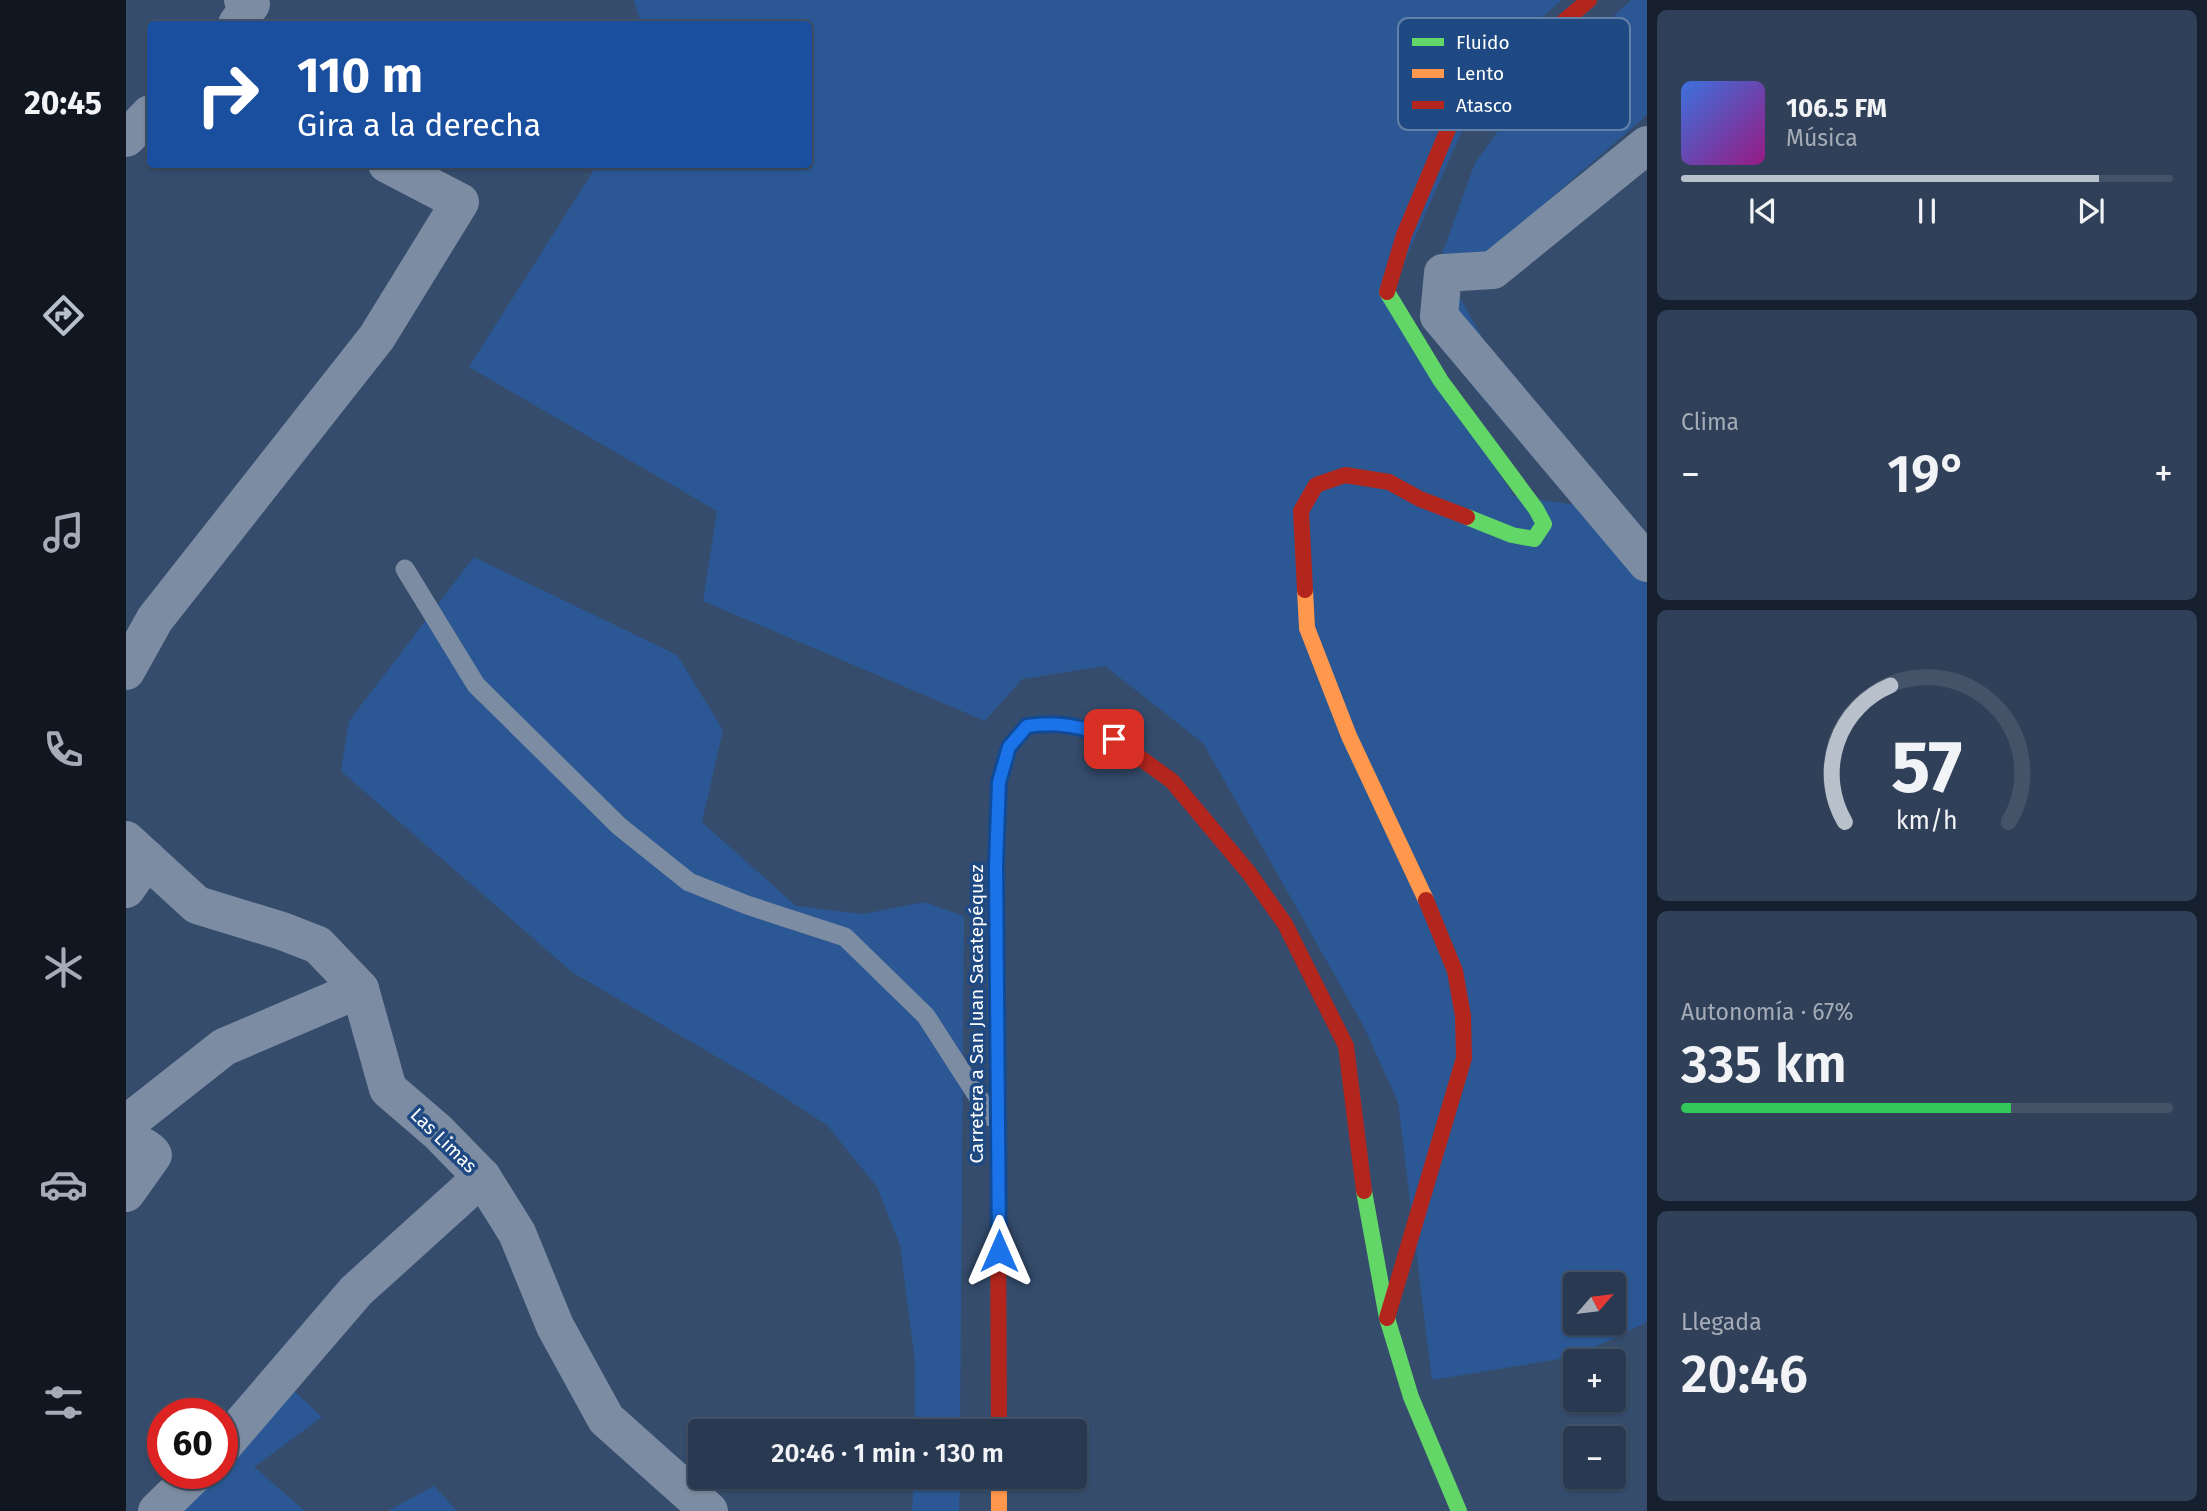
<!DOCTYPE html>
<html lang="es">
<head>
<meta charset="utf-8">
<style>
	:root { --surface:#283951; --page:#304058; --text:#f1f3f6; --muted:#a5acb7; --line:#445368; --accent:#b8c0cc }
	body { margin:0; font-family:"Fira Sans",sans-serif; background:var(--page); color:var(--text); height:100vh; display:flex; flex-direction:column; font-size:26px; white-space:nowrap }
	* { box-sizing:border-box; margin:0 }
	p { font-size:23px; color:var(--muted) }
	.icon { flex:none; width:38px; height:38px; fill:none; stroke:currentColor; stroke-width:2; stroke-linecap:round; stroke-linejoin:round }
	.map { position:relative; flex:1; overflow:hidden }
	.side { display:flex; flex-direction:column; gap:10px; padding:10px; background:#161f2d; width:560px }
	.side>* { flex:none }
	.top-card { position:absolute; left:21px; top:21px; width:665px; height:147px; border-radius:7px; box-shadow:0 2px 5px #0004,0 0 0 2px var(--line); background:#1a4fa0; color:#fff; overflow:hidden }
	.needle { width:46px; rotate:62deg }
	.tools { position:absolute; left:1437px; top:1272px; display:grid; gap:14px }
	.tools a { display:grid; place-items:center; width:63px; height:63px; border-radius:7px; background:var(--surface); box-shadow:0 2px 5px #0004,0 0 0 2px var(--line); font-size:35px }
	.speed { position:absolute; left:21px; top:1398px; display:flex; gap:14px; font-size:35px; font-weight:700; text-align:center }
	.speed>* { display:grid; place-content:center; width:91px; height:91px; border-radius:50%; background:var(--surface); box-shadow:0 2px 5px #0004,0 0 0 2px var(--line); line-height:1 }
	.speed .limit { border:10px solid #d22; background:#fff; color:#111 }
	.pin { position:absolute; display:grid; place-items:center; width:60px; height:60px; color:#fff; margin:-30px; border-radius:14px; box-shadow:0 4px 10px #0006 }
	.me { position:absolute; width:77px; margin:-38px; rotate:0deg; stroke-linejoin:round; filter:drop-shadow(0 0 5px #0008) }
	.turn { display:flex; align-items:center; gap:24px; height:147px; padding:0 35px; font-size:32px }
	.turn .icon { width:91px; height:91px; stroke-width:2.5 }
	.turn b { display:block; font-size:49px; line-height:60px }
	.big { font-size:52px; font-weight:600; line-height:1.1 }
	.side .card { flex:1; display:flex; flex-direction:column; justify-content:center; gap:10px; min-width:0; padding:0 24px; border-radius:10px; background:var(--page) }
	.side .dial { align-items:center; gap:0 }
	.dial svg { height:182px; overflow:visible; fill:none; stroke:var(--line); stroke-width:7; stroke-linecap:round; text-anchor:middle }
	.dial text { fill:var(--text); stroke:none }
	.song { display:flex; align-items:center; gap:21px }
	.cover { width:84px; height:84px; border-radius:10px; background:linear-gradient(135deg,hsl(220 70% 55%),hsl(310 70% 35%)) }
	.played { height:7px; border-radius:4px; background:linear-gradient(90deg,var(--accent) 85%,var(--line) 85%) }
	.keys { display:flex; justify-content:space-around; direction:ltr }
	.heat { display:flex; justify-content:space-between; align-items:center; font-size:38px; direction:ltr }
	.charge { height:10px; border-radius:5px; background:linear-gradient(90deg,#34c759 67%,var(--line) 0) }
	.trip { position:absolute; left:562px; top:1419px; width:399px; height:70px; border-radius:7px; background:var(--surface); box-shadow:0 2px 5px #0004,0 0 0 2px var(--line); font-weight:600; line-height:70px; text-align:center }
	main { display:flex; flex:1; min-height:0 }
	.tabs { display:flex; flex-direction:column; width:126px; justify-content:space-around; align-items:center; background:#101720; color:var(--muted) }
	.tabs .icon { width:49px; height:49px }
	.tabs .on { color:var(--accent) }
	.tabs b { font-size:32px; color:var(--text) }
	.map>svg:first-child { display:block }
</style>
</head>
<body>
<main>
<nav class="tabs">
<b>20:45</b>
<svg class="icon on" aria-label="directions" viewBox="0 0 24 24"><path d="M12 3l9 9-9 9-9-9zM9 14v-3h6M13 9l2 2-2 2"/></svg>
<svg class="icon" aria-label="music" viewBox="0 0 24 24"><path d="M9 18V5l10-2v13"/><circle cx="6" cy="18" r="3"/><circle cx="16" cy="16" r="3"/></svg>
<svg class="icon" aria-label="phone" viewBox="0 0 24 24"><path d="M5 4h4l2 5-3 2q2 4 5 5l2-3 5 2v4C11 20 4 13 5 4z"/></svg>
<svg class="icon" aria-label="climate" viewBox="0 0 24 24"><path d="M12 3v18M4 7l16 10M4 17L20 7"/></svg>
<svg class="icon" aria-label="car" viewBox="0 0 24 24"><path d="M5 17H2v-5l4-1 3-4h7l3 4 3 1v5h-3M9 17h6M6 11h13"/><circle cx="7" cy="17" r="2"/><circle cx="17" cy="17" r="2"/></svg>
<svg class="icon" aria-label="filters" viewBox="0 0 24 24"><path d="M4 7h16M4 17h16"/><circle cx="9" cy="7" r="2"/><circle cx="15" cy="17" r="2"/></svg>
</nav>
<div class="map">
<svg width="1521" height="1511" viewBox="0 0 1521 1511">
	<rect width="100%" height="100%" fill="#354c6c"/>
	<!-- green -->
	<g fill="#2b5894" fill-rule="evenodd">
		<path d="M508,0H1436L1368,58L1262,299L1388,496L1450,505L1347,387L1308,314L1311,268L1349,163L1392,103L1505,0H1521V115L1326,284L1451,505L1521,583V1322L1451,1356L1306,1380L1272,1102L1237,1025L1077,743L979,666L896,679L859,721L577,601L591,511L343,367L471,165L682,164V24H515ZM1449,1284H1488V1323H1449Z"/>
		<polygon points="348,557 551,655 597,730 576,822 670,906 737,914 798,902 838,916 834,1431 789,1431 789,1361 774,1245 751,1187 701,1125 639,1085 446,972 215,771 223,721"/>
		<polygon points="169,1392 196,1417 128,1467 179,1511 37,1511 79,1474 96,1474 96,1458"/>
		<polygon points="788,1477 834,1477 833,1511 786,1511"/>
		<polygon points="308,1486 331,1511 262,1511"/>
	</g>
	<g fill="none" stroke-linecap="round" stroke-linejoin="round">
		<!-- lane -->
		<polyline stroke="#7c8ca2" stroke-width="19" points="279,569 350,685 493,826 563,882 621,905 719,937 800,1016 865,1117"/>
		<!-- street -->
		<g stroke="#7c8ca2" stroke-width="38">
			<polyline points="111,24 125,4 117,0"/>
			<polyline points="0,138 24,114"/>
			<polyline points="1521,145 1367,270 1317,273 1313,316 1521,563"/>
			<polyline points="0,671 29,619 251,337 334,202 261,164"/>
			<polyline points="0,840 71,905 156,931 192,945 234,989 262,1089 312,1132 356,1177 391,1233 429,1326 480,1419 583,1511"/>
			<polyline points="0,889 21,859"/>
			<polyline points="0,1130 4,1121 98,1047 234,989"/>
			<path d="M0,1135C6,1145 21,1145 27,1155L0,1193"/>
			<polyline points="96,1447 230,1291 356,1177"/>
			<polyline points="31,1511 69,1474"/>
		</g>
		<!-- fast -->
		<g stroke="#63d668" stroke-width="16">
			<polyline points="1261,292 1315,381 1410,509 1418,524 1408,539 1386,535 1341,517"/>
			<polyline points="871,1001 870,864 873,782 883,747 901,726 919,724"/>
			<polyline points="1238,1191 1261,1318 1285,1397 1333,1511"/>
		</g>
		<!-- slow -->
		<g stroke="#ff974d" stroke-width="16">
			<polyline points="1179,590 1181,628 1223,736 1300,900"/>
			<polyline points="873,1477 873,1511"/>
		</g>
		<!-- jam -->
		<g stroke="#b3261e" stroke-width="16">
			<polyline points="1261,292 1278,235 1328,115 1463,0"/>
			<polyline points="1179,590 1175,511 1190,485 1219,475 1263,482 1294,499 1341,517"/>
			<polyline points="919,724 958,728 988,739 1046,781 1123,873 1159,924 1220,1046 1238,1191"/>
			<polyline points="871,1001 873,1432"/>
			<polyline points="1261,1318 1338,1058 1337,1016 1329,971 1300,900"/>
		</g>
	</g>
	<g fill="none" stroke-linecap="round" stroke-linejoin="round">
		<!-- route casing -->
		<g stroke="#114b97" stroke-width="18">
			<path id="route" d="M873,1251L870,864L873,782L883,747L901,726C934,721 957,727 988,739"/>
		</g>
		<!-- route -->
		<use href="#route" stroke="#1a73e8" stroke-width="12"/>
	</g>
	<g text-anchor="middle" stroke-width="7" stroke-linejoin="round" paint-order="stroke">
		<!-- street labels -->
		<g font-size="19" fill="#fff" stroke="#1f4982">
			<text transform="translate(850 1014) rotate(-90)" y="7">Carretera a San Juan Sacatepéquez</text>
			<text transform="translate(318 1140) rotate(44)" y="7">Las Limas</text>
		</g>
	</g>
	<!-- legend -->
	<rect x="1272" y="18" width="232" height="112" rx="10" fill="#1f4982" stroke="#6280a8" stroke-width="2"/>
	<rect x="1286" y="38" width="32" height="8" fill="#63d668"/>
	<rect x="1286" y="69" width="32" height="9" fill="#ff974d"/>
	<rect x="1286" y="101" width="32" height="8" fill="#b3261e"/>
	<g font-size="19" fill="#fff">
		<text x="1330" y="49">Fluido</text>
		<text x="1330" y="80">Lento</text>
		<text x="1330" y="112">Atasco</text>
	</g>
</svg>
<div class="tools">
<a><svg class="needle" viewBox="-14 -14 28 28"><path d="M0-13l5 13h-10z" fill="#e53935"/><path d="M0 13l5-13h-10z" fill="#a5acb7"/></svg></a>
<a>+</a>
<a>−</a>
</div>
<div class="speed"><div class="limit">60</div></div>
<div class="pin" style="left:988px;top:739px;background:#d93025"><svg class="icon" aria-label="arrive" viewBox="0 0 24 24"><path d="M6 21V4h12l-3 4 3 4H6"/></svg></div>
<svg class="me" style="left:873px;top:1251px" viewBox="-20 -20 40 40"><path d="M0-17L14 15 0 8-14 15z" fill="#1a73e8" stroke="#fff" stroke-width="4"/></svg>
<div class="trip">20:46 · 1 min · 130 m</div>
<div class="top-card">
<div class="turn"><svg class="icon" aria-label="right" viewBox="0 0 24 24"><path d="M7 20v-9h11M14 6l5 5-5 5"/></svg><div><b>110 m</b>Gira a la derecha</div></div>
</div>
</div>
<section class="side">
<div class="card">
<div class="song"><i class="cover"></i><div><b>106.5 FM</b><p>Música</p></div></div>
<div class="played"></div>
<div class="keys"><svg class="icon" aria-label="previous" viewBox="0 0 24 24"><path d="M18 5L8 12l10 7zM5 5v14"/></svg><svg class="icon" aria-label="pause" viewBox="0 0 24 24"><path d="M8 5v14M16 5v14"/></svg><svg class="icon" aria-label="next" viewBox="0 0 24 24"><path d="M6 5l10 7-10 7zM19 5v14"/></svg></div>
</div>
<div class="card"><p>Clima</p>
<div class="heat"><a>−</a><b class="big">19°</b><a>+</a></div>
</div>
<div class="card dial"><svg viewBox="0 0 100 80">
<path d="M14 69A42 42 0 1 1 86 69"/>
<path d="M14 69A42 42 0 0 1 34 9" stroke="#b8c0cc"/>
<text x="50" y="56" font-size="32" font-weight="700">57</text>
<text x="50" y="72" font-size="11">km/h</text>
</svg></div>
<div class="card"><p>Autonomía · 67%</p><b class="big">335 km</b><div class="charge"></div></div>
<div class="card"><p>Llegada</p><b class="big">20:46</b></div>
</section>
</main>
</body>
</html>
